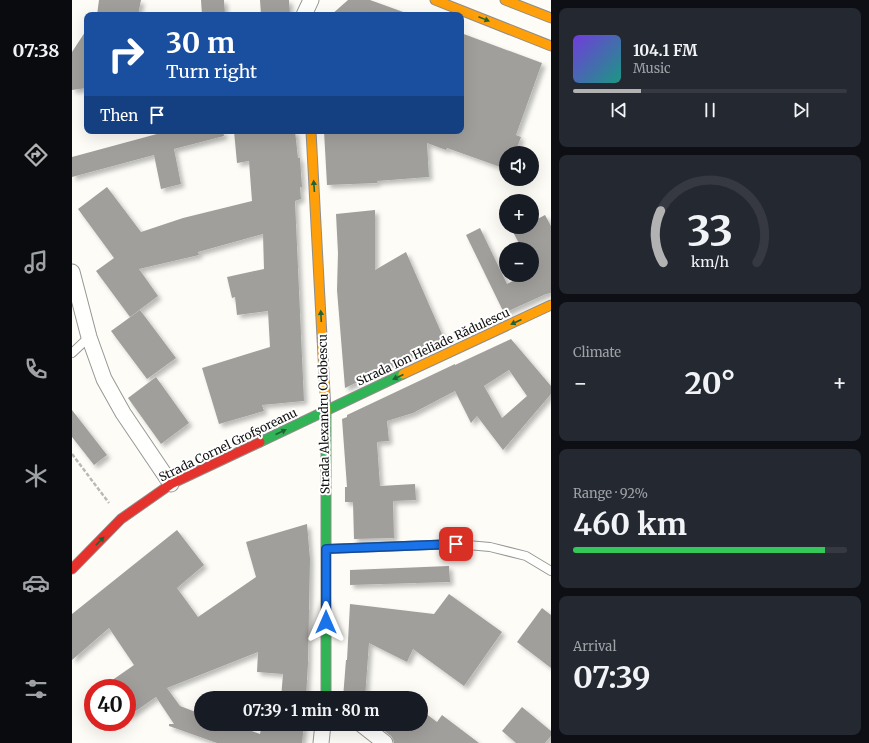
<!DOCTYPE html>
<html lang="en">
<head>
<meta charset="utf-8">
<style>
	:root { --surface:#171b24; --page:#242831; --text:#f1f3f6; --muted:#9ea1a6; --line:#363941; --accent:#b2b2b3 }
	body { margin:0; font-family:Merriweather,serif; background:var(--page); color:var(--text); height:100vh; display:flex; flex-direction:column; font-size:15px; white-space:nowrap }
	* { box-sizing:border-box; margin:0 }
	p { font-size:13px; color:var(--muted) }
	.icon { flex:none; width:22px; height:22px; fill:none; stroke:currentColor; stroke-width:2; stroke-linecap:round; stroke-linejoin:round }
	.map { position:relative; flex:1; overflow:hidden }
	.sheet { display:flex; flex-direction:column; gap:8px; padding:8px; background:#0d0f14; width:318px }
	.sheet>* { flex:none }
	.top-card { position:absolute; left:12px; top:12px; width:380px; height:122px; border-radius:8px; box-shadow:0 4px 16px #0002; background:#1a4fa0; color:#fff; overflow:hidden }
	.buttons { position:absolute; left:427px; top:146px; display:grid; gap:8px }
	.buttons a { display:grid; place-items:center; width:40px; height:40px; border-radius:50%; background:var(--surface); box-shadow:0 4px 16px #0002; font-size:20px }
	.speed { position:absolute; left:12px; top:679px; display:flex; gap:8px; font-size:20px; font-weight:700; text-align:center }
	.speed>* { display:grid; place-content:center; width:52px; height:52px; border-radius:50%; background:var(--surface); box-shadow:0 4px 16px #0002; line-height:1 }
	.speed .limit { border:6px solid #d22; background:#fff; color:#111 }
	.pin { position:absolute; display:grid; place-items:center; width:34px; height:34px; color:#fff; margin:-17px; border-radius:8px; box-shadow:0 2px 6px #0006 }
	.me { position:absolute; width:44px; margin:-22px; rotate:0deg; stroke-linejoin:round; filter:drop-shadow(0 0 3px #0008) }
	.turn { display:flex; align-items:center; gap:14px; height:84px; padding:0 16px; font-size:18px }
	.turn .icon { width:52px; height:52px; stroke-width:2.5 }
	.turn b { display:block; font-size:28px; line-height:34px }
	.then { display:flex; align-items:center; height:38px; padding:0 16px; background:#0003; gap:8px; font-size:15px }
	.big { font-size:30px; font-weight:700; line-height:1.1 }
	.sheet .tile { flex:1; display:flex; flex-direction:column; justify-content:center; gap:6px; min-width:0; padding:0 14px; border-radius:8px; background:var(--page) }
	.sheet .dial { align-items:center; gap:0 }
	.dial svg { height:104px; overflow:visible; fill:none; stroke:var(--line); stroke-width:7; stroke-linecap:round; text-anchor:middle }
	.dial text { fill:var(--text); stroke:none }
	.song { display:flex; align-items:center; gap:12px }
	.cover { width:48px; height:48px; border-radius:6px; background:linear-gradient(135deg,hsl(260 70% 55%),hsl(170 70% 35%)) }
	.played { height:4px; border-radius:2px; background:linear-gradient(90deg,var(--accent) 25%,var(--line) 25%) }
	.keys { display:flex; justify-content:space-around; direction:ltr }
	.heat { display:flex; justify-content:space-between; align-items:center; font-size:22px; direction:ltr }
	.charge { height:6px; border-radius:3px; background:linear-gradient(90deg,#34c759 92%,var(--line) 0) }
	.trip { position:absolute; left:122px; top:691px; width:234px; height:40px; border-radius:20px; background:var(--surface); box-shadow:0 4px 16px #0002; font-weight:700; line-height:40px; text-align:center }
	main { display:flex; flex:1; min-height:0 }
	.tabs { display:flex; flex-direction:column; width:72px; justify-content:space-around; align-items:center; background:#090b0e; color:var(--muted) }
	.tabs .icon { width:28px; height:28px }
	.tabs .selected { color:var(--accent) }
	.tabs b { font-size:18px; color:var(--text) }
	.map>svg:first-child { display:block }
</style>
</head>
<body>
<main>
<nav class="tabs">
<b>07:38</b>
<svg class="icon selected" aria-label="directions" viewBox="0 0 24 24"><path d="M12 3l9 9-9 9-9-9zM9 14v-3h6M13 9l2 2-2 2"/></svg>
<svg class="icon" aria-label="music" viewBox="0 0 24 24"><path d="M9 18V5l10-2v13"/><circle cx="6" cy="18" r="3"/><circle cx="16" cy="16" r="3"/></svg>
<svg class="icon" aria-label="phone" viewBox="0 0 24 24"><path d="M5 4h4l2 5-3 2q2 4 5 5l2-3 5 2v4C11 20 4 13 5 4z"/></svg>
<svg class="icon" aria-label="climate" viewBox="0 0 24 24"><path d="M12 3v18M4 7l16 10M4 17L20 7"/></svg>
<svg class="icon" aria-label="car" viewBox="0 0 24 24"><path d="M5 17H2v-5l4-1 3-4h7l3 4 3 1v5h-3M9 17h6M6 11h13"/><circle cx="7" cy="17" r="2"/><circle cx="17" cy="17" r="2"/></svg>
<svg class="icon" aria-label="filters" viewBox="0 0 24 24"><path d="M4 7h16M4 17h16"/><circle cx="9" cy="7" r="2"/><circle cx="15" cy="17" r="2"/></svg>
</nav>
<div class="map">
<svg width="479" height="743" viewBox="0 0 479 743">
	<defs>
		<filter id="shadow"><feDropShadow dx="3.5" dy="3.5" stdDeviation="2" flood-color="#0004"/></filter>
	</defs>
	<rect width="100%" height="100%" fill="#fdfcf7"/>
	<!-- building -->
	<g fill="#a19f9c" fill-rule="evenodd" filter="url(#shadow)">
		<polygon points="27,0 69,0 66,15 25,15"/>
		<polygon points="129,0 152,0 153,15 130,15"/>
		<polygon points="188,0 217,0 218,15 189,15"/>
		<polygon points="276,0 298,0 334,13 334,15 259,15"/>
		<polygon points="15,29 15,88 0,90 0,52"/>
		<polygon points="389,33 470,63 444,135 449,137 443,153 434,153 434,169 375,148 374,150 355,143 357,177 305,181 305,183 255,185 252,131 389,131"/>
		<polygon points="96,131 151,131 152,136 102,149 109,184 89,189 82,155 0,177 0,157"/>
		<polygon points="162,131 223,131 226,158 228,158 230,187 228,187 229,199 223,201 232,401 190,405 192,411 147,424 130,368 198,347 196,311 165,315 163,297 160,298 155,277 192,269 191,234 126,252 127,255 67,269 86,296 58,317 24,271 42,258 6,209 35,187 69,232 111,218 180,201 177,161 165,163"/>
		<polygon points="303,210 303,270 334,252 373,341 273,388 265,290 266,253 264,214"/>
		<polygon points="473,215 479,226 479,293 474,294 432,313 394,235 408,228 435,284 452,275 460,275 461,270 460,249 450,249 441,232 450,227 460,227 460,222"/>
		<polygon points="68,310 104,358 75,379 39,331"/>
		<path d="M439,339L479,386V394L431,450L405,416L399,423L383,391L341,413L315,421L317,441L305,442L308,486L343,484L344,500L321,501L322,538L282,539L281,502H273V487H275L270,419L275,417V415L383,364V365ZM437,370L455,396L430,418L412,386Z"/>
		<polygon points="84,377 117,423 89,444 56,398"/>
		<polygon points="0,410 35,455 22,465 0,437"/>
		<polygon points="235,524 238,559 236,663 234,698 209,698 211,674 185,672 186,652 95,688 108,706 129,714 129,724 160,724 188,734 190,724 232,724 230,743 145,743 97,726 97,724 102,724 84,697 55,717 55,688 29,688 62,665 37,628 0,660 0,614 105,530 132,565 105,588 126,617 184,577 174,542"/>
		<polygon points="377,566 378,582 278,585 278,570"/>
		<polygon points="377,594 430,632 392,686 341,649 335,662 297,643 293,698 271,698 274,660 275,660 278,604 362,614"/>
		<polygon points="470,608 479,615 479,668 445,642"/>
		<polygon points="450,707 479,731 479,736 473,743 444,743 430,731"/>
		<polygon points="353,713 365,722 370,715 407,743 322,743 321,739 319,736 304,724 340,724 344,727 345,724 349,724 349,719"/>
	</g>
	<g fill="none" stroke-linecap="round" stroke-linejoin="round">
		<!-- lane casing -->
		<g stroke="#979795" stroke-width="10">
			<g id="lane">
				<polyline points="0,353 17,337"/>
				<polyline points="255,549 384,544 418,547 454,556 479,571"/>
			</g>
		</g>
		<!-- street casing -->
		<g stroke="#979795" stroke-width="17">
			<g id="street">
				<polyline points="232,15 239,0"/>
				<polyline points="0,272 17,337 32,379 51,413 99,484"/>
				<polyline points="289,724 313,743"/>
				<polyline points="249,743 251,724"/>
			</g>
		</g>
		<!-- fast casing -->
		<g stroke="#8e8d8b" stroke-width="11">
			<g id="fast">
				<polyline points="254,412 254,698"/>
				<polyline points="188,442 331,374"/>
			</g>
		</g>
		<!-- slow casing -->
		<g stroke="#8e8d8b" stroke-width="11">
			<g id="slow">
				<polyline points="363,0 479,46"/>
				<polyline points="433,0 479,18"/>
				<polyline points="239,131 254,412"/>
				<polyline points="331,374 479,305"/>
			</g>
		</g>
		<!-- jam casing -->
		<g stroke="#8e8d8b" stroke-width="11">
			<polyline id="jam" points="0,569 49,519 99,484 188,442"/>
		</g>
		<!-- path -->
		<polyline stroke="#b9b9b8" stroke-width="2.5" stroke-dasharray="4 2" stroke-linecap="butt" points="0,454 37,503"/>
		<!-- lane -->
		<use href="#lane" stroke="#fffffe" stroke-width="8"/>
		<!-- street -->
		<use href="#street" stroke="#fffffe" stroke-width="15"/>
		<!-- fast -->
		<use href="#fast" stroke="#30b455" stroke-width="9"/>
		<!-- slow -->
		<use href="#slow" stroke="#ff9f0a" stroke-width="9"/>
		<!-- jam -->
		<use href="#jam" stroke="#e5322d" stroke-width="9"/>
	</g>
	<!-- one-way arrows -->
	<defs><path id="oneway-solid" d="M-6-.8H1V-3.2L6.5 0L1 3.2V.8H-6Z"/></defs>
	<g fill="#206233">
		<use href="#oneway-solid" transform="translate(412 19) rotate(22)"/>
		<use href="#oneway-solid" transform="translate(242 186) rotate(-94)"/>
		<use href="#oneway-solid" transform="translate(249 316) rotate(-93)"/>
		<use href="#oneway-solid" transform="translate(444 322) rotate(155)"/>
		<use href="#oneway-solid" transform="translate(326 377) rotate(155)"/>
		<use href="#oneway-solid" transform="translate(209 432) rotate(-25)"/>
		<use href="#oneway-solid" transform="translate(28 541) rotate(-45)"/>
	</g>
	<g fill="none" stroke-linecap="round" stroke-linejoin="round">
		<!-- route casing -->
		<g stroke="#114b97" stroke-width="10">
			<polyline id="route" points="254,622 254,549 384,544"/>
		</g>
		<!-- route -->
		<use href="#route" stroke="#1a73e8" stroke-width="7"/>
	</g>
	<g text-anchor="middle" stroke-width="4" stroke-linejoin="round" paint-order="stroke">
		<!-- street labels -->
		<g font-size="12" fill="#111" stroke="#fff">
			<text transform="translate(361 347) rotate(-25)" y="4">Strada Ion Heliade Rădulescu</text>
			<text transform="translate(252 414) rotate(-91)" y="4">Strada Alexandru Odobescu</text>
			<text transform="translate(156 445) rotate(-26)" y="4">Strada Cornel Grofșoreanu</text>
		</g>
	</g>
</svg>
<div class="buttons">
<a><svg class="icon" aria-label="sound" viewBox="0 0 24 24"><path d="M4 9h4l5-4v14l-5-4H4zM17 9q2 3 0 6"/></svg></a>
<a>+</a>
<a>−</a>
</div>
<div class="speed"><div class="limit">40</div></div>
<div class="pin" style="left:384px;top:544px;background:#d93025"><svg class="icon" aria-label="arrive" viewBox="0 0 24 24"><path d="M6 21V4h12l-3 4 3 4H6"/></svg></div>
<svg class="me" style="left:254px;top:622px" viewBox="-20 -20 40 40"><path d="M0-17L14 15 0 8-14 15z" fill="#1a73e8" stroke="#fff" stroke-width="4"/></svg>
<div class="trip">07:39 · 1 min · 80 m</div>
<div class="top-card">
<div class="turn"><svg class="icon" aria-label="right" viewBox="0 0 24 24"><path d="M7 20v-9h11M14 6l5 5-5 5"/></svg><div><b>30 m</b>Turn right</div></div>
<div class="then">Then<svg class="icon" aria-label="arrive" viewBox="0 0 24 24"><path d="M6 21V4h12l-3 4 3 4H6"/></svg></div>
</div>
</div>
<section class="sheet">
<div class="tile">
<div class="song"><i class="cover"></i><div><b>104.1 FM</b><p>Music</p></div></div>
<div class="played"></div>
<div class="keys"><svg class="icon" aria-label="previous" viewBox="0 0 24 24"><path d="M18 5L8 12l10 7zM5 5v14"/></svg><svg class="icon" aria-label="pause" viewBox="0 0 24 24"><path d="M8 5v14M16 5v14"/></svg><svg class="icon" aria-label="next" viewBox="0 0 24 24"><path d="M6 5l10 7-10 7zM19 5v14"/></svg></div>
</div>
<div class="tile dial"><svg viewBox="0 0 100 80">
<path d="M14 69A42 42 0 1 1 86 69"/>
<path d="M14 69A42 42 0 0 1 12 29" stroke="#b2b2b3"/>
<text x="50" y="56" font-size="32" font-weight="700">33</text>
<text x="50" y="72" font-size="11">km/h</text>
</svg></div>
<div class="tile"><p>Climate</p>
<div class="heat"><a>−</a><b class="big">20°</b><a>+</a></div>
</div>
<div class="tile"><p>Range · 92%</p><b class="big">460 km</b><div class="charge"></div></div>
<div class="tile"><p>Arrival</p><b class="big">07:39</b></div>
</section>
</main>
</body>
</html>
